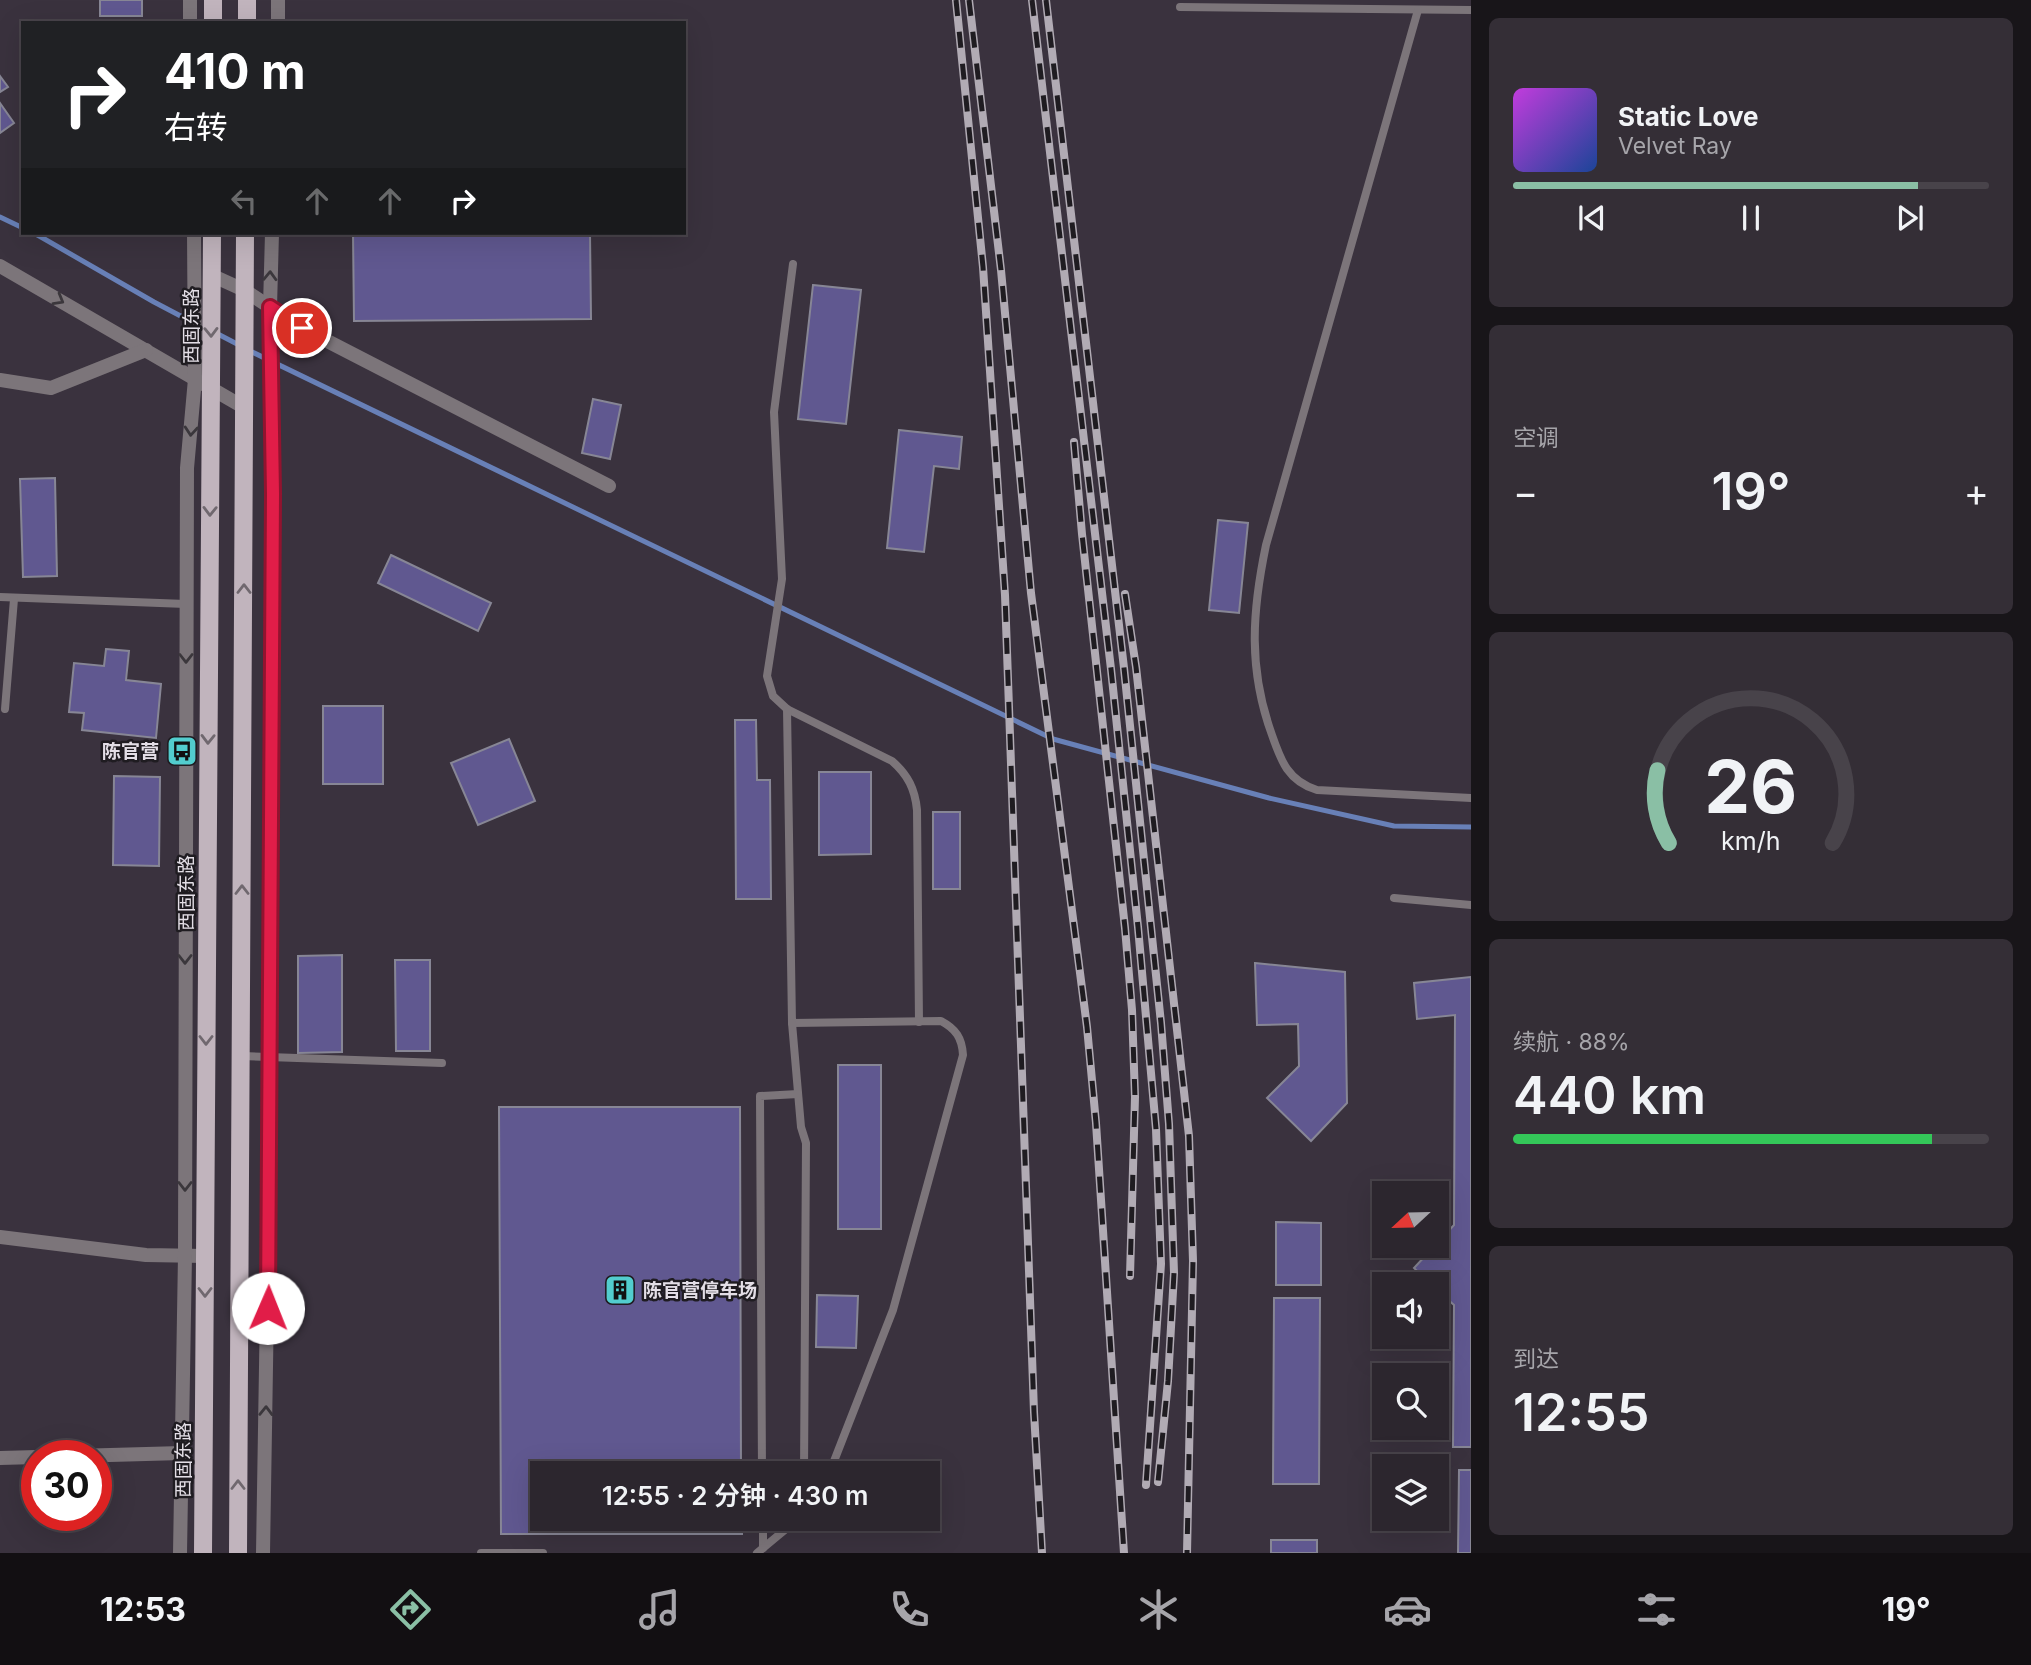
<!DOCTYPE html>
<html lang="zh">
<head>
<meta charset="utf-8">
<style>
	:root { --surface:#2c262e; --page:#342e36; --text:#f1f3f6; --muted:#a6a5aa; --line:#48434a; --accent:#8abfa5 }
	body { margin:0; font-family:Inter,"Noto Sans SC",sans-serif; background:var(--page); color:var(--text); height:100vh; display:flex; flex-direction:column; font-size:26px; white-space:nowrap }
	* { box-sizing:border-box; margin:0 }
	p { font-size:23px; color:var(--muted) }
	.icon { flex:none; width:38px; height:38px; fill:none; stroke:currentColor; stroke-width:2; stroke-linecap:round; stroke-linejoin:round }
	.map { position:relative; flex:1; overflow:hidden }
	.side { display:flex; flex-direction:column; gap:18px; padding:18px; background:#181519; width:560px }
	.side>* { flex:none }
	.guide { position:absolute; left:21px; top:21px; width:665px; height:214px; border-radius:0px; box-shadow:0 7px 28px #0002,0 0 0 2px var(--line); background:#202124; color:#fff; overflow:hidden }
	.needle { width:46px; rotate:248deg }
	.controls { position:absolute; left:1372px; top:1181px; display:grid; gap:14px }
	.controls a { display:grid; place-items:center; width:77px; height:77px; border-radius:0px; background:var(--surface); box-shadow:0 7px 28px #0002,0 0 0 2px var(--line); font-size:35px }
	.speed { position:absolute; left:21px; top:1440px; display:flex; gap:14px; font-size:35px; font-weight:700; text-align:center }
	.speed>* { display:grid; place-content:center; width:91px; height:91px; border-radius:50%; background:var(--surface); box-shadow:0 7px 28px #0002,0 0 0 2px var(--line); line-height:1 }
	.speed .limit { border:10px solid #d22; background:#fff; color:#111 }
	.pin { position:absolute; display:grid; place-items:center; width:60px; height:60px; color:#fff; margin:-30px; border:4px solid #fff; border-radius:50%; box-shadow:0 2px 7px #0007 }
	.me { position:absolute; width:77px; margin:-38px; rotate:1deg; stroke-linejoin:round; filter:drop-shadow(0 0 5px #0008) }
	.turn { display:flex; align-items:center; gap:24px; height:147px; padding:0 28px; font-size:32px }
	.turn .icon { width:91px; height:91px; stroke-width:2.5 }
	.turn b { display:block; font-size:49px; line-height:60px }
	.lanes { display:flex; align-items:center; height:66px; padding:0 28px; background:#0003; justify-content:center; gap:35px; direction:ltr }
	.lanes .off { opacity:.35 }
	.big { font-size:52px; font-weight:600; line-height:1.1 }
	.side .widget { flex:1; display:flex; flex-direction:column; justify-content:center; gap:10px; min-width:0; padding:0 24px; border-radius:10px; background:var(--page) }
	.side .dial { align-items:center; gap:0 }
	.dial svg { height:182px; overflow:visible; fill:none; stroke:var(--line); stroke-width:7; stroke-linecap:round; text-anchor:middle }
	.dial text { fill:var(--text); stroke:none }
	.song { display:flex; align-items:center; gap:21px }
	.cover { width:84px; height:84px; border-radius:10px; background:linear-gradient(135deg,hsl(290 70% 55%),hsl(220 70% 35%)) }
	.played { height:7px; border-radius:4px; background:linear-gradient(90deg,var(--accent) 85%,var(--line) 85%) }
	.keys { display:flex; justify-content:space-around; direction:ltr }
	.heat { display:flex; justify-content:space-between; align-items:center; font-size:38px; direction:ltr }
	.charge { height:10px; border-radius:5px; background:linear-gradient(90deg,#34c759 88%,var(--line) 0) }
	.trip { position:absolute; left:530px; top:1461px; width:410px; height:70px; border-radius:0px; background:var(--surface); box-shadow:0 7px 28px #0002,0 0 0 2px var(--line); font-weight:600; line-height:70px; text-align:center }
	.menu { display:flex; height:112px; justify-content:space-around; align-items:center; background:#120f12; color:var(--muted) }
	.menu .icon { width:49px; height:49px }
	.menu .on { color:var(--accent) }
	.menu b { font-size:32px; color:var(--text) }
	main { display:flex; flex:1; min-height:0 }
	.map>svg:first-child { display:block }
</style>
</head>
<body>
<main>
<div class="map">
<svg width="1471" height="1553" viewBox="0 0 1471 1553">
	<rect width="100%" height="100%" fill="#3a323e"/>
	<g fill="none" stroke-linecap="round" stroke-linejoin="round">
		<!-- stream -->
		<g stroke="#6880b7" stroke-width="5">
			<polyline points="0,217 23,228"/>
			<polyline points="34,233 154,302 192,322"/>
			<polyline points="214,332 239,345"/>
			<polyline points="248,350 1053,739 1269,798 1394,826 1471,827"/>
		</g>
	</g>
	<!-- building -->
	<g fill="#605890" stroke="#878695" stroke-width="2">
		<rect x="100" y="0" width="42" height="16"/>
		<polygon points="0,76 8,87 0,92"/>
		<polygon points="0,103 14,123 0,133"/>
		<polygon points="353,233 590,233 591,319 354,321"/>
		<polygon points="813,285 861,290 846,424 798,419"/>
		<polygon points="593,399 621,405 610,459 582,453"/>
		<polygon points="899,430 962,437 959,469 934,466 924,552 887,548"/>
		<polygon points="55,478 57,576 23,577 20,479"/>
		<polygon points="1218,520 1248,523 1239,613 1209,610"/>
		<polygon points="391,555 491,603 478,631 378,583"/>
		<polygon points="106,649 129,651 126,680 161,684 156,738 82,730 84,713 69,712 74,663 104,666"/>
		<rect x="323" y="706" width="60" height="78"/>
		<polygon points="735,720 756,720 757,780 770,780 771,899 736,899"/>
		<polygon points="509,739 535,801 478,825 451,763"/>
		<polygon points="819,772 871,772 871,854 819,855"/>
		<polygon points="114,776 160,777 159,866 113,865"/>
		<rect x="933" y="812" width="27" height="77"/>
		<polygon points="342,955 342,1052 298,1053 298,956"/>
		<polygon points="395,960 430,960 430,1051 396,1051"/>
		<polygon points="1255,963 1345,972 1347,1103 1311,1141 1267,1098 1299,1066 1298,1024 1257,1025"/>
		<polygon points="1471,977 1471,1447 1453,1447 1454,1305 1437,1290 1437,1284 1431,1284 1414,1268 1454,1225 1455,1015 1417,1019 1414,983"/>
		<rect x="838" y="1065" width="43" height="164"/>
		<polygon points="499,1107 740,1107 741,1474 542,1474 542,1519 742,1519 742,1534 501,1534"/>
		<polygon points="1276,1222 1321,1223 1321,1285 1276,1285"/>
		<polygon points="817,1295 858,1296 856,1348 816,1347"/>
		<polygon points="1274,1298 1320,1298 1319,1484 1273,1484"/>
		<polygon points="1459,1470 1471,1470 1471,1553 1458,1553"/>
		<rect x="1271" y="1540" width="46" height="13"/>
	</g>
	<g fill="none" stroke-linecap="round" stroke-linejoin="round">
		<!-- service -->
		<g stroke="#7c757a" stroke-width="8">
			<polyline points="1180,7 1471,10"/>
			<path d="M1418,10L1266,545C1252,612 1248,669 1272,735C1281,761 1288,781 1317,790L1471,798"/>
			<path d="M793,264L774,412L782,579L767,676L773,696L787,709L892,761C908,775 915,789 917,810L919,1022"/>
			<polyline points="0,597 186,604"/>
			<polyline points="5,709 14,599"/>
			<path d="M787,709L792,1023L941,1021C956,1029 962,1038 963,1055L893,1310L829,1474"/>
			<polyline points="1394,898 1471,905"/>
			<polyline points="792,1023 801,1127 806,1143 804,1474"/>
			<polyline points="242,1056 442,1063"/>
			<polyline points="762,1474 760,1096 798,1094"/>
			<polyline points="763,1519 763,1548"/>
			<polyline points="481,1553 543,1553"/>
			<polyline points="757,1553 798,1519"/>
		</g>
		<!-- minor -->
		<g stroke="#7c757a" stroke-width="14">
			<polyline points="190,0 190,23"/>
			<polyline points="278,23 278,0"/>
			<polyline points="0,266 245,408"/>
			<polyline points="211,275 244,290 302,328 609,486"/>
			<polyline points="0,380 51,388 146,350"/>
			<polyline points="0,1237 146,1255 205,1256"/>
			<polyline points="74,1456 182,1453"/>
			<polyline points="0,1458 37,1457"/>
			<polyline points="180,1553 185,1255 187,468 195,379 194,233"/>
			<polyline points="263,1553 271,1056 273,467 270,307 272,233"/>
		</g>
		<!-- primary -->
		<g stroke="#c1b4bd" stroke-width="18">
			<polyline points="213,23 213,0"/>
			<polyline points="247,23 247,0"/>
			<polyline points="203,1553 212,233"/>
			<polyline points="238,1553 245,233"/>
		</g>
		<!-- rail casing -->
		<g stroke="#b1abb4" stroke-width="8">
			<g id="rail">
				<polyline points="956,0 983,267 1005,595 1034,1412 1042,1553"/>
				<polyline points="969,0 1001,270 1031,593 1087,1027 1096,1123 1124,1553"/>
				<polyline points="1032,0 1111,669 1138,927 1156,1129 1161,1264 1146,1485"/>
				<polyline points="1046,0 1124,668 1161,1023 1169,1124 1174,1273 1168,1381 1158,1482"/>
				<polyline points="1074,442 1082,534 1125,928 1132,1010 1135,1097 1130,1276"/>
				<polyline points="1125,594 1136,667 1189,1136 1193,1261 1187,1553"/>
			</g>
		</g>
		<!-- rail -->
		<use href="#rail" stroke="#1f1c21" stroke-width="5" stroke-dasharray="16" stroke-linecap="butt"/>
	</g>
	<!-- one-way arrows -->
	<defs><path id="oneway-chevron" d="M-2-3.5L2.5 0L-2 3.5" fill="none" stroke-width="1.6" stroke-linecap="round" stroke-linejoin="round" transform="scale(1.75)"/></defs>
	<g stroke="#3b373c">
		<use href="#oneway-chevron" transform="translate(270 276) rotate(-88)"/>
		<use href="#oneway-chevron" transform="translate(59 300) rotate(30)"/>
		<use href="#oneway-chevron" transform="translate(191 431) rotate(95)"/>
		<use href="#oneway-chevron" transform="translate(186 658) rotate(90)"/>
		<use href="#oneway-chevron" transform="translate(185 959) rotate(90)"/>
		<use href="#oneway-chevron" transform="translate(185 1186) rotate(90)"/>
		<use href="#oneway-chevron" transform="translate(266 1411) rotate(-89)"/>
	</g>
	<g stroke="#70686f">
		<use href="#oneway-chevron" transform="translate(211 332) rotate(89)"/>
		<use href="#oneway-chevron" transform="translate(210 511) rotate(91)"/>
		<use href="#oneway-chevron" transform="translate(244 589) rotate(-90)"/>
		<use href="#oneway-chevron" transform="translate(208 739) rotate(91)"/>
		<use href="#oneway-chevron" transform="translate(242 890) rotate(-90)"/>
		<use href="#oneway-chevron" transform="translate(206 1040) rotate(90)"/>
		<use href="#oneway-chevron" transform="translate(205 1292) rotate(90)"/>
		<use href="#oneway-chevron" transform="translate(238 1485) rotate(-90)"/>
	</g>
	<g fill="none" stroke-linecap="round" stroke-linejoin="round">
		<!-- route casing -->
		<g stroke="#92132f" stroke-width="18">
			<polyline id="route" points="268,1308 273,494 270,307 302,328"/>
		</g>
		<!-- route -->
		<use href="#route" stroke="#e11d48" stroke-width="12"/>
	</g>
	<!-- icons -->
	<defs>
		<g id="bus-square" transform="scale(1.575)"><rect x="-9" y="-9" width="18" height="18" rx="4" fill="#52cdce" stroke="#1f1c21"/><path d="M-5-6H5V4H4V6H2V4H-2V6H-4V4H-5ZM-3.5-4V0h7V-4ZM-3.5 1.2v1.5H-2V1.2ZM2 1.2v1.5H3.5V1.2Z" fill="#111"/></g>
		<g id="building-square" transform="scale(1.575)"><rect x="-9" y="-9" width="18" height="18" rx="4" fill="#52cdce" stroke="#1f1c21"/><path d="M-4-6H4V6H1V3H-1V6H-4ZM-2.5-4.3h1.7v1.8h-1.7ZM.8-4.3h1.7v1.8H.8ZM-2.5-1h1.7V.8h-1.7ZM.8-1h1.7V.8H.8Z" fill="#111"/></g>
	</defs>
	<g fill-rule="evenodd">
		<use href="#bus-square" x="182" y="751"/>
		<use href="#building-square" x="620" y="1290"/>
	</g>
	<g text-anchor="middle" stroke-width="5" stroke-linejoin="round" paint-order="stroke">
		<!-- street labels -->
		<g font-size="19" fill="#e3dee6" stroke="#1f1c21">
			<text transform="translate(191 326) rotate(-90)" y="7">西固东路</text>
			<text transform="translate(186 893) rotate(-90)" y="7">西固东路</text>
			<text transform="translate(183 1460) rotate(-90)" y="7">西固东路</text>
		</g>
		<!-- poi labels -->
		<g font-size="19" font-weight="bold" fill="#e3dee6" stroke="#1f1c21" text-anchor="end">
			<text x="159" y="758">陈官营</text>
			<text x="643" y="1297" text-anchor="start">陈官营停车场</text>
		</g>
	</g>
</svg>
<div class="controls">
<a><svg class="needle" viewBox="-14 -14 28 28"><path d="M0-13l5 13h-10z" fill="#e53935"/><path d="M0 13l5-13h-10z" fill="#a6a5aa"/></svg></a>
<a><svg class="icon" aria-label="sound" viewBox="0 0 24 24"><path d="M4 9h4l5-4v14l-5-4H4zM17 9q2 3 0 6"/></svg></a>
<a><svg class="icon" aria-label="search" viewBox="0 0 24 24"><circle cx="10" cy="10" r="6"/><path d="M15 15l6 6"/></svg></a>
<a><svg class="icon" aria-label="layers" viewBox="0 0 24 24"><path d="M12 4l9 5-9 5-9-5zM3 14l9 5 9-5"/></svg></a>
</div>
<div class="speed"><div class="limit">30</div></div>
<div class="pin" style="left:302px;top:328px;background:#d93025"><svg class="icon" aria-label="arrive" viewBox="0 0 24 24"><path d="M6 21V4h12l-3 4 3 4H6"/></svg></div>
<svg class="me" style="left:268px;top:1308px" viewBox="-20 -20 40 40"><circle r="19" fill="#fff"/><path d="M0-13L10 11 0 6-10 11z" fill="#e11d48"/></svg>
<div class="trip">12:55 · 2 分钟 · 430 m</div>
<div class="guide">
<div class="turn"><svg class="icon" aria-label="right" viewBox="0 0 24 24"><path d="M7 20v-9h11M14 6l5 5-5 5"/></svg><div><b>410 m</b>右转</div></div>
<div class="lanes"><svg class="icon off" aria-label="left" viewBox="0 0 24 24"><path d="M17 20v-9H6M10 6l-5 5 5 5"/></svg><svg class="icon off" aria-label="ahead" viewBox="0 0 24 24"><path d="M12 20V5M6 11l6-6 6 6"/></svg><svg class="icon off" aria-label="ahead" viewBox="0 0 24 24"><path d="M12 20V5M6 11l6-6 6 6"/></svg><svg class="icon" aria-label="right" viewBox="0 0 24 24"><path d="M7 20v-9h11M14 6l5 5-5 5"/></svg></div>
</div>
</div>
<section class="side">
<div class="widget">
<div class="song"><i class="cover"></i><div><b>Static Love</b><p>Velvet Ray</p></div></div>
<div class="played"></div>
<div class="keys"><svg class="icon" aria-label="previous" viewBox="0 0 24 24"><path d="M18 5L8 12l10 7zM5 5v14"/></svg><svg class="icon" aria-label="pause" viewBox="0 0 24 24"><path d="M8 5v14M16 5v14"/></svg><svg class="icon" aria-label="next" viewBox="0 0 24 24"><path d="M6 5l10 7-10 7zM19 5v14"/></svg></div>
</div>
<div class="widget"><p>空调</p>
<div class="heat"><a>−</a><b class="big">19°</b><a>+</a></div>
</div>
<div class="widget dial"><svg viewBox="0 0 100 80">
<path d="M14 69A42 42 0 1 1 86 69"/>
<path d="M14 69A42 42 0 0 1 9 37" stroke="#8abfa5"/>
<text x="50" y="56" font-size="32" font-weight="700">26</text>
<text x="50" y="72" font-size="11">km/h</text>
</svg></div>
<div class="widget"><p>续航 · 88%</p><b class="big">440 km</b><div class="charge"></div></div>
<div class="widget"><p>到达</p><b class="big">12:55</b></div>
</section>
</main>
<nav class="menu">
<b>12:53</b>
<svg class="icon on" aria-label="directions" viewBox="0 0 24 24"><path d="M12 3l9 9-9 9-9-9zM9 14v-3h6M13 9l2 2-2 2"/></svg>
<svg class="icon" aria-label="music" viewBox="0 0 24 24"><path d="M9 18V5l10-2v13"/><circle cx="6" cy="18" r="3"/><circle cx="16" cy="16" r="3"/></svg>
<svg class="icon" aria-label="phone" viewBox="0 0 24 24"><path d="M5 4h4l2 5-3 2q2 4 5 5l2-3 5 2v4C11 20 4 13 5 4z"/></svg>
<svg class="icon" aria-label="climate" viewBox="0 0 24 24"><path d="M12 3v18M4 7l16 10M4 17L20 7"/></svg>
<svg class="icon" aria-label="car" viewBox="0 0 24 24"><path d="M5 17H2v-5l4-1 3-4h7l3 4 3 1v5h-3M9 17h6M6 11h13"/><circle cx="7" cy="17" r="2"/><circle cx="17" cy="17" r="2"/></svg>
<svg class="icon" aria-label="filters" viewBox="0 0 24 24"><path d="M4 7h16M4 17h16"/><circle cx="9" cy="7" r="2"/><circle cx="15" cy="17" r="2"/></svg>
<b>19°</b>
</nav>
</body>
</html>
